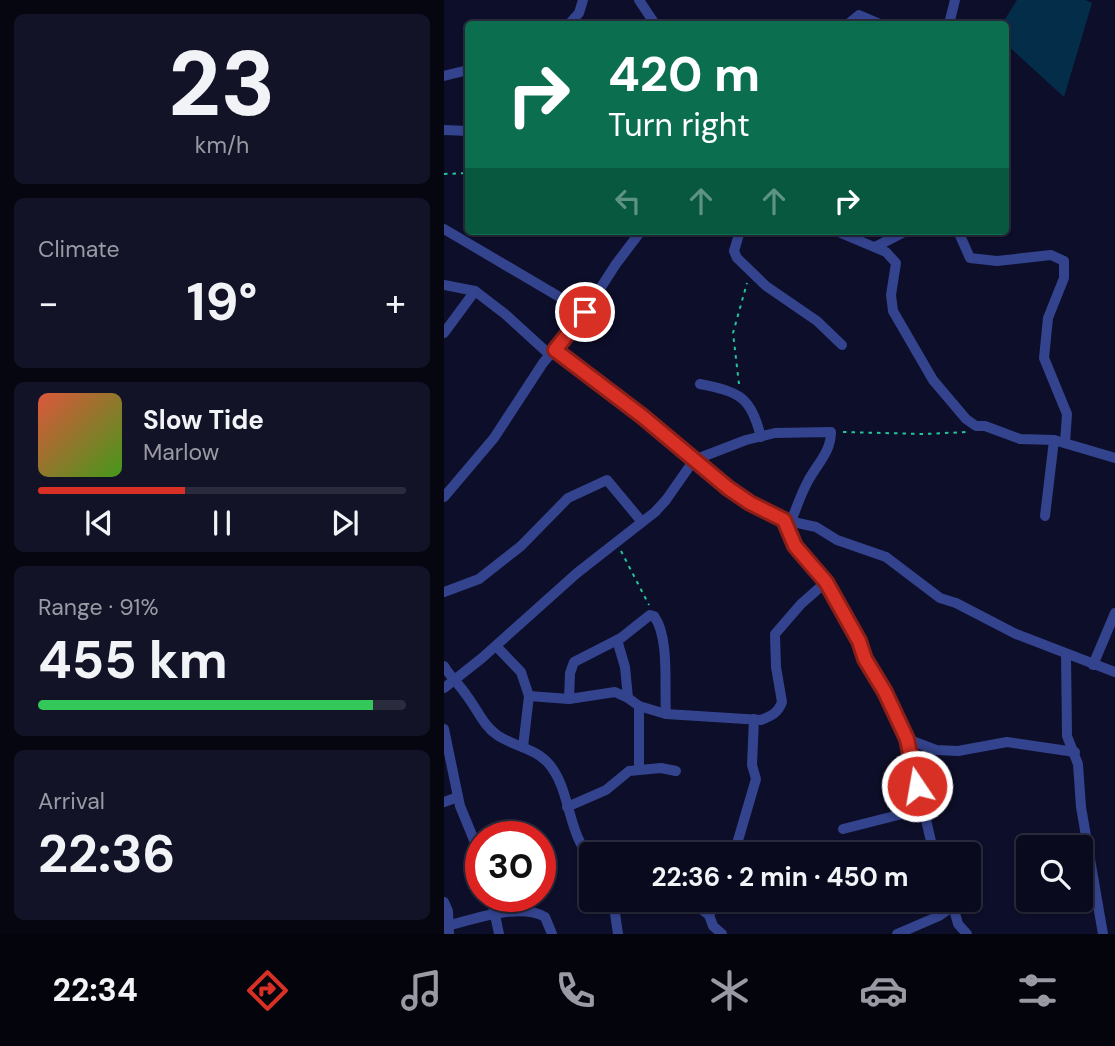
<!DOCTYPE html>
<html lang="en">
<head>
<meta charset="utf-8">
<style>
	:root { --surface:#0a0a1f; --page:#131328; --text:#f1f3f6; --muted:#999aa4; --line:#2a2b3d; --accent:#d93025 }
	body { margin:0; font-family:"DM Sans",sans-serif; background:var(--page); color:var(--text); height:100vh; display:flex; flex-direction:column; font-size:26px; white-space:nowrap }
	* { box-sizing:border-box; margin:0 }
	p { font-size:23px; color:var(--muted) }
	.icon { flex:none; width:38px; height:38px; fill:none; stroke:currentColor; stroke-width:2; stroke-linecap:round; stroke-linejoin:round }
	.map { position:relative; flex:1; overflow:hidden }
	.panel { display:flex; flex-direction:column; gap:14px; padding:14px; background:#060611; width:444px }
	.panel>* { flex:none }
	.guide { position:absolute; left:21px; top:21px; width:544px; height:214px; border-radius:7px; box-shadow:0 2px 5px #0004,0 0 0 2px var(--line); background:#0b6e4f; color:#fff; overflow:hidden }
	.controls { position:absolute; left:572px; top:835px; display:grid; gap:14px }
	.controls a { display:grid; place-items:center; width:77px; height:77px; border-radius:7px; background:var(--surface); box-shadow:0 2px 5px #0004,0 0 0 2px var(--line); font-size:35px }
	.speed { position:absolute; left:21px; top:821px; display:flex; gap:14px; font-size:35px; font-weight:700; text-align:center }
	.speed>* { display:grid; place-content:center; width:91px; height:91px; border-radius:50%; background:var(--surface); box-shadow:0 2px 5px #0004,0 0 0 2px var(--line); line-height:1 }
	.speed .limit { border:10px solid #d22; background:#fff; color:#111 }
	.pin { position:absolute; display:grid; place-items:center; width:60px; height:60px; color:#fff; margin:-30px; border:4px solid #fff; border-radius:50%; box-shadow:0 2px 7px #0007 }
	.me { position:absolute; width:77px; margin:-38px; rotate:348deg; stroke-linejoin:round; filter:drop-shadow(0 0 5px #0008) }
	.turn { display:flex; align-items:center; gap:24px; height:147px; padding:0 28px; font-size:32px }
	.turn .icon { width:91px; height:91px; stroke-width:2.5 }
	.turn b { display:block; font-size:49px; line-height:60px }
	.lanes { display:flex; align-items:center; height:66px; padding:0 28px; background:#0003; justify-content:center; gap:35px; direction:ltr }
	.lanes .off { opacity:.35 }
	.big { font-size:52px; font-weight:700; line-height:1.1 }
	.panel .card { flex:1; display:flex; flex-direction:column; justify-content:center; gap:10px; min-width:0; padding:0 24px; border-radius:10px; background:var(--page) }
	.panel .dial { align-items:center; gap:0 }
	.dial b { font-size:91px; line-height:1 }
	.song { display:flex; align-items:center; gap:21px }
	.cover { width:84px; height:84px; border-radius:10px; background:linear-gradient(135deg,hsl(10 70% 55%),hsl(100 70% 35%)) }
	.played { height:7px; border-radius:4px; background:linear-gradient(90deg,var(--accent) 40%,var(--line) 40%) }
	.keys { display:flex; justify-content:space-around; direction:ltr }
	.heat { display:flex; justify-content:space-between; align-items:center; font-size:38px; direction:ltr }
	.charge { height:10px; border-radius:5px; background:linear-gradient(90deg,#34c759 91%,var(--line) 0) }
	.trip { position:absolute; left:135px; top:842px; width:402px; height:70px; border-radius:7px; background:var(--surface); box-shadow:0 2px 5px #0004,0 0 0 2px var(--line); font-weight:700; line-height:70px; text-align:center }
	.dock { display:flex; height:112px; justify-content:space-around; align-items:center; background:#04040c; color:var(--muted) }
	.dock .icon { width:49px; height:49px }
	.dock .selected { color:var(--accent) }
	.dock b { font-size:32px; color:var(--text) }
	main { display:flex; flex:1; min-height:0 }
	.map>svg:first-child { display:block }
</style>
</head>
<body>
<main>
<section class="panel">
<div class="card dial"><b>23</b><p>km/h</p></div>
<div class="card"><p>Climate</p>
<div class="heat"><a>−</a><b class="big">19°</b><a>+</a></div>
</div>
<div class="card">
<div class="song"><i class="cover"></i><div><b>Slow Tide</b><p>Marlow</p></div></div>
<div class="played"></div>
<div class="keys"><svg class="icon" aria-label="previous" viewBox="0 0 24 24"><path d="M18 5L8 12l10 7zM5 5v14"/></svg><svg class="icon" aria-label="pause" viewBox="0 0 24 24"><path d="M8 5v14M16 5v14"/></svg><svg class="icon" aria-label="next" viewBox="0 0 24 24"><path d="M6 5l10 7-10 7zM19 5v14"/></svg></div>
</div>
<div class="card"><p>Range · 91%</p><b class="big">455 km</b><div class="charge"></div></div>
<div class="card"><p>Arrival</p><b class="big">22:36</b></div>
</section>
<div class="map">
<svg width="671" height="934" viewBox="0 0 671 934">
	<rect width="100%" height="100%" fill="#0d0e29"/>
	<!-- water -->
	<polygon fill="#042d4a" points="573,0 641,0 648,3 620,97 562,44 562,24 558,24"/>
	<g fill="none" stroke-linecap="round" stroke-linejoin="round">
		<!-- path -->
		<g stroke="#22c698" stroke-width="2" stroke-dasharray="3.5 5" stroke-linecap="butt">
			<polyline points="0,174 24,173"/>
			<polyline points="295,384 289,333 303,283"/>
			<polyline points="399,432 480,434 523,432"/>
			<polyline points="177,551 205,605"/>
		</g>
		<!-- minor -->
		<g stroke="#33438d" stroke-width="10">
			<polyline points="195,0 211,24"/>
			<polyline points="125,24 135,13 139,0"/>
			<polyline points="404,24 415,15 436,24"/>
			<polyline points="505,24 511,0"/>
			<polyline points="0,76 24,70"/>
			<polyline points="0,130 24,131"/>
			<polyline points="0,229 141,312"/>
			<polyline points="296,231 290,251 293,258 322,286 373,321 398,345"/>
			<polyline points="392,231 442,252 452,263 447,295 449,311 489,380 522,419 532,426 541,426 576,439 610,440 671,458"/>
			<polyline points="514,231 526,258 553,261 607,255 620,261 620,278 604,318 600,358 623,414 621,443"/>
			<polyline points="431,247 462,231"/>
			<polyline points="0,285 31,291 61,314 106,355"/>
			<polyline points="0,333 31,291"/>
			<polyline points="112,350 198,416 284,488 306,503 340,520 372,527 393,540 442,557 496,598 512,603 572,634 671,672"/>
			<path d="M256,384C296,392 306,396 317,437"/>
			<polyline points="0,497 50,438 99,363 141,312 172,264 197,231"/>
			<polyline points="601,516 610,440"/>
			<polyline points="340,520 351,546 382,582 401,615 415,641 421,659 451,711 463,739 490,854"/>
			<polyline points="0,592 35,579 77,546 124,498 163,480 198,522"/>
			<polyline points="173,640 181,667 184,698"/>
			<polyline points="52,646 77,672 85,696 79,747"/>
			<polyline points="622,654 623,736 634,764 637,807 659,934"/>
			<polyline points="649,665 671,613"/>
			<path d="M0,666C7,678 16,685 23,696C33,709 39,725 53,735C69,746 91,748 105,764C127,790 123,833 147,858"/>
			<path d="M0,688L38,658L133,573L211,512L222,500L250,460L302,440L331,433L387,432C387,452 373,464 364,481C357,494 352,508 347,522"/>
			<path d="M85,696L125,699L171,692L184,698L195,706L222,714L317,720C327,716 334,713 338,702L332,667L331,634L357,604L382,582"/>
			<path d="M125,699L126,673L130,662L177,638L206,615L210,616C226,638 220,687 222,714"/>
			<polyline points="0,729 16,806 37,857"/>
			<polyline points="463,739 492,750 514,751 563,742 631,752"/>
			<polyline points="195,770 195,706"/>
			<polyline points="0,802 14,797"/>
			<polyline points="123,807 162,790 185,771 217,768 232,771"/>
			<polyline points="399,829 478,809"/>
			<polyline points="290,854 312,779 308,765 310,719"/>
			<polyline points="47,896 55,934"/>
			<polyline points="169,900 174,934"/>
			<polyline points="246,900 265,915 269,926 278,934"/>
			<polyline points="0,902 4,911 5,934"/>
			<polyline points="508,902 514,924 523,934"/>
			<polyline points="265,915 273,900"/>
			<path d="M7,925C32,918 78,903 101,917L108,934"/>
			<polyline points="453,934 495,916 509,906"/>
		</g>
	</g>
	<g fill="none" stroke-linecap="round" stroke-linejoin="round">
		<!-- route casing -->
		<g stroke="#8d1f18" stroke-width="18">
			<polyline id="route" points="141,312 111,350 198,416 284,488 306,503 340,520 351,546 382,582 415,641 421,659 441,692 463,739 473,786"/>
		</g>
		<!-- route -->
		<use href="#route" stroke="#d93025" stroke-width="12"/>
	</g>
</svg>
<div class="controls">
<a><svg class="icon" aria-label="search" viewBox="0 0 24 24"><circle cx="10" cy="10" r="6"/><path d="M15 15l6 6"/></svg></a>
</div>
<div class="speed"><div class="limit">30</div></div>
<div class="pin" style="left:141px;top:312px;background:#d93025"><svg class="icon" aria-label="arrive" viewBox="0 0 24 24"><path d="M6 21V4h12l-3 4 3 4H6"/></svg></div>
<svg class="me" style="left:473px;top:786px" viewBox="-20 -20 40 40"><circle r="17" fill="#d93025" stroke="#fff" stroke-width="3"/><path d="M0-11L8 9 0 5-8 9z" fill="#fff"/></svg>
<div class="trip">22:36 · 2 min · 450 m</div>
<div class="guide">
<div class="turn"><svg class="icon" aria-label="right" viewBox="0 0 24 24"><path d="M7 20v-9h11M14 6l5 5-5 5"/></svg><div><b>420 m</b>Turn right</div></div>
<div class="lanes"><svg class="icon off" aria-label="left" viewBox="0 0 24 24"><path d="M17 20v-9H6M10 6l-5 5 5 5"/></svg><svg class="icon off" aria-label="ahead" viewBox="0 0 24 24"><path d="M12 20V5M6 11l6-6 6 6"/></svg><svg class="icon off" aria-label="ahead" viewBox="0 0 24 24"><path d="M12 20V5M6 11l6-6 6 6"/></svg><svg class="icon" aria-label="right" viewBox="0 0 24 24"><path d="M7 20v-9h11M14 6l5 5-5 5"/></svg></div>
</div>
</div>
</main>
<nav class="dock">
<b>22:34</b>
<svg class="icon selected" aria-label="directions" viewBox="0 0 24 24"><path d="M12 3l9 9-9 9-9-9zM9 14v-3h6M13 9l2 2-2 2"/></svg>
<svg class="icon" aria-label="music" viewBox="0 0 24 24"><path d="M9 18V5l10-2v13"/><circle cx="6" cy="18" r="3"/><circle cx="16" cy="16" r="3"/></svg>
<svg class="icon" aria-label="phone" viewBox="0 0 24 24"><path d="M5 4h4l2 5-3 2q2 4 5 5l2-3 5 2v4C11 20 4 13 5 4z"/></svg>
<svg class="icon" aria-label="climate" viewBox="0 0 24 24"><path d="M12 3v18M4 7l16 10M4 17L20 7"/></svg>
<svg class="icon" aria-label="car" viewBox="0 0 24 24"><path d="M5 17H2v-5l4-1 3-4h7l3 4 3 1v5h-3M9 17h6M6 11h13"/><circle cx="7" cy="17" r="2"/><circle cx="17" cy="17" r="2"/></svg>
<svg class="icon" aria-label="filters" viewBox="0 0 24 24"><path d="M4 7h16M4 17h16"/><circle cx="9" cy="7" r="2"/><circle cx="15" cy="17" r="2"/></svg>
</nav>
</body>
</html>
